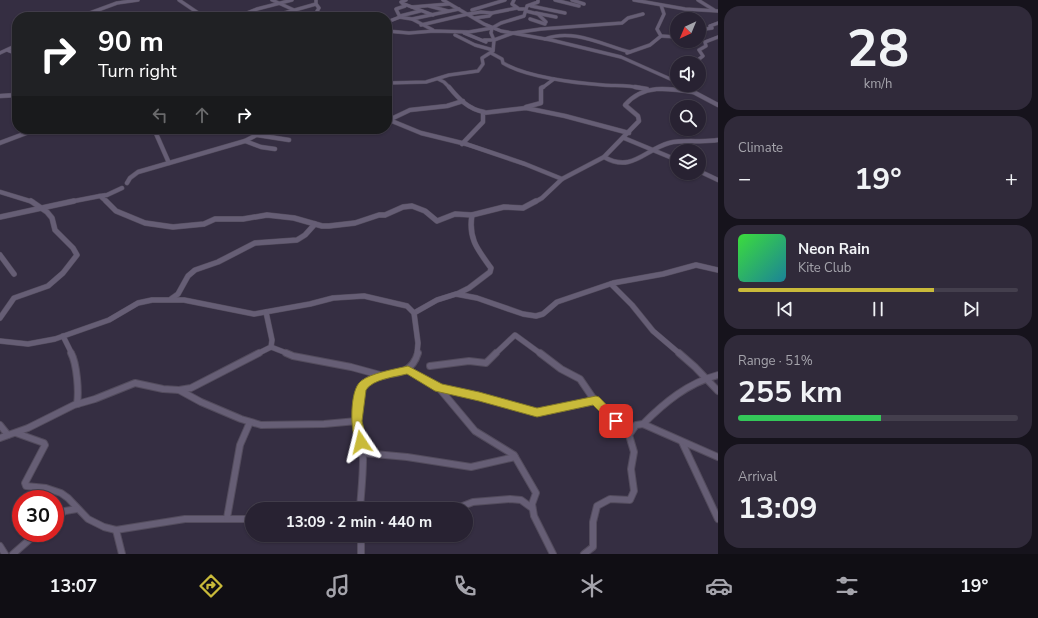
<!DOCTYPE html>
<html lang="en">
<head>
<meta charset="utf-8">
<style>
	:root { --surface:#282232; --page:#302a3a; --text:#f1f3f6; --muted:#a5a4ac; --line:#443f4d; --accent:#c9ba3a }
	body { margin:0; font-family:"Nunito Sans",sans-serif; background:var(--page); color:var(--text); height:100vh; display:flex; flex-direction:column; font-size:15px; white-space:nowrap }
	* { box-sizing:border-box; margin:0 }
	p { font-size:13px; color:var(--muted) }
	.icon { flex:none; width:22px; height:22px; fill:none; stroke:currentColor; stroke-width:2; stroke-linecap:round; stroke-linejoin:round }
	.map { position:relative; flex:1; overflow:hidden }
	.sheet { display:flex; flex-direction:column; gap:6px; padding:6px; background:#16131c; width:320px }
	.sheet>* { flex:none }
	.hud { position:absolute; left:12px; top:12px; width:380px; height:122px; border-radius:16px; box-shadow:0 1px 3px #0004,0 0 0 1px var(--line); background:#202124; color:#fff; overflow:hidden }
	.needle { width:26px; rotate:224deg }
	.fabs { position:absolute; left:670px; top:12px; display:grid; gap:8px }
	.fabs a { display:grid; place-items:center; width:36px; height:36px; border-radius:50%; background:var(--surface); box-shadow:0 1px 3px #0004,0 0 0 1px var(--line); font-size:20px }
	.speed { position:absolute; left:12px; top:490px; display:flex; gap:8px; font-size:20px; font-weight:700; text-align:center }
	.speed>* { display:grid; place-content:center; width:52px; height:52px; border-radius:50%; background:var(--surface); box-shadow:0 1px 3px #0004,0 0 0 1px var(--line); line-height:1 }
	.speed .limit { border:6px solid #d22; background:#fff; color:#111 }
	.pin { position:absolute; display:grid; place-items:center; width:34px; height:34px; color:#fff; margin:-17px; border-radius:8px; box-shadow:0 2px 6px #0006 }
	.me { position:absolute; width:44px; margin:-22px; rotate:350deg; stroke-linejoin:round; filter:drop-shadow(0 0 3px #0008) }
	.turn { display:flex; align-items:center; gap:14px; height:84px; padding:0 20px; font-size:18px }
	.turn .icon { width:52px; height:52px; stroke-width:2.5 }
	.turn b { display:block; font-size:28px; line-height:34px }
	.lanes { display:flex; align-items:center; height:38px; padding:0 20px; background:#0003; justify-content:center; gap:20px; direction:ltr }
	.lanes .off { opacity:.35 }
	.big { font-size:30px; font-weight:700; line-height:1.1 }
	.sheet .card { flex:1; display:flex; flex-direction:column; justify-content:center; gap:6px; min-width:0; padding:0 14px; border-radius:16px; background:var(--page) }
	.sheet .dial { align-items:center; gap:0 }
	.dial b { font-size:52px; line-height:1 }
	.song { display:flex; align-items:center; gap:12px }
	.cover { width:48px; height:48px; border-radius:6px; background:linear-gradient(135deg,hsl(120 70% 55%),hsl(190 70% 35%)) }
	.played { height:4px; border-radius:2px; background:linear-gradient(90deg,var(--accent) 70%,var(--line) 70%) }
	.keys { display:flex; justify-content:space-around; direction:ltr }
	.heat { display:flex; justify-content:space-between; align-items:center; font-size:22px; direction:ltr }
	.charge { height:6px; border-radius:3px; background:linear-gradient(90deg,#34c759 51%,var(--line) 0) }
	.trip { position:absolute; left:245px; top:502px; width:228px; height:40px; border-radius:20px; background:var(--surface); box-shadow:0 1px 3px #0004,0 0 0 1px var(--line); font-weight:700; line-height:40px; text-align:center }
	.dock { display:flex; height:64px; justify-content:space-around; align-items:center; background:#100e14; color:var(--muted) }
	.dock .icon { width:28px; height:28px }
	.dock .on { color:var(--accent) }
	.dock b { font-size:18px; color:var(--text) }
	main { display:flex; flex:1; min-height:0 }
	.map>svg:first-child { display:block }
</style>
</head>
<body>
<main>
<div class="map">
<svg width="718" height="554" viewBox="0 0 718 554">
	<rect width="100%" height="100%" fill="#352e42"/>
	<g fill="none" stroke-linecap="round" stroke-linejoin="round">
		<!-- minor-far3 casing -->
		<g stroke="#534c5d" stroke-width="4">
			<g id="minor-far3">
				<polyline points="179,0 204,17"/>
				<polyline points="272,0 294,10"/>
				<polyline points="316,0 316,4 319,8 317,11 325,17"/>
				<polyline points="443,0 484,24 501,31 551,40 621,57 677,82"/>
				<polyline points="514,0 512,4 519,9 526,9"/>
				<polyline points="555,0 579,6"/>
				<polyline points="572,0 584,4"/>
				<polyline points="634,0 685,9 718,11"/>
				<polyline points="698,0 714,10"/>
				<polyline points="404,4 433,15"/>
				<polyline points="429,6 448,11"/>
				<polyline points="531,6 565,13"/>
				<polyline points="412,7 449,4"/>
				<polyline points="472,10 505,0"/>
				<polyline points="526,11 538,14 546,22"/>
				<polyline points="536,13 556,17"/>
				<polyline points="400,16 420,11"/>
				<polyline points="79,17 117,3 138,0"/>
				<polyline points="237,17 257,9 292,0"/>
				<polyline points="270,17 316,4"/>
				<polyline points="399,17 412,19 433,30"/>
				<polyline points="475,18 489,16 492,13"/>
				<polyline points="412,19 459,9"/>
				<polyline points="530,19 545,24"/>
				<polyline points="387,22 400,17 396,9 405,6 401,2 406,0"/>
				<polyline points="421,25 468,14 481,12 492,13 517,8"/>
				<polyline points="699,30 712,28 710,26 718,23"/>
				<polyline points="387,31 409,33 434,31 469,32 492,28 501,23 524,16 527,6 538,2 538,0"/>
				<polyline points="464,33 486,42"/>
				<polyline points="455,35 475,45 493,50"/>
				<polyline points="661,36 677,37"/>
				<path d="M545,39C573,28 603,45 630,52"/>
				<polyline points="484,40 494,40 513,33 541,29 622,23 628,18 643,14"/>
				<polyline points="7,50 17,54"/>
				<polyline points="0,53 17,45"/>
				<path d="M491,53L502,59L503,63C526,77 575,83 603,85C615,86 628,85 640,88"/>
				<polyline points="627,53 650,45 661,36 657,29 664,14 661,5"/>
				<polyline points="694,63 703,56 699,50 706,46 705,42 718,37"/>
				<polyline points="438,79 444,82 450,88"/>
				<polyline points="387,83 426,82 449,75 478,71 483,64 482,58 493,51 494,40 491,33 492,28"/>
				<polyline points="681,85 686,88"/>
				<polyline points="542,88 554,79"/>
			</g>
		</g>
		<!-- minor-far2 casing -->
		<g stroke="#534c5d" stroke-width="5">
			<g id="minor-far2">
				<path d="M449,87C459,99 468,109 484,112"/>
				<polyline points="635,87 647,89"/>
				<polyline points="684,87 718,105"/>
				<polyline points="0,96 17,95"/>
				<polyline points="526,107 541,103 541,88 543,87"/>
				<polyline points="387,119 421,133 466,144 525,164 562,179"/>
				<polyline points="389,120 410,110 447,106 463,101"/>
				<polyline points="154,129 169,163"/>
				<polyline points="257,135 289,140"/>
				<polyline points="624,138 677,160"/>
				<polyline points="245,141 261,147 275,149"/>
				<polyline points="0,143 37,129"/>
				<polyline points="462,144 483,122 483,113 526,108 565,116 629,133"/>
				<path d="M604,157C632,173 644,150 669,143C685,139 702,143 718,140"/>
				<polyline points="699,171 718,180"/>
				<polyline points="127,183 130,178 138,172 245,141 268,129"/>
				<polyline points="0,192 33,202"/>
				<polyline points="100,196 107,195 122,188"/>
				<polyline points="69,202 100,196 107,202"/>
				<path d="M535,202L542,198L562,179L604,157L639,121L638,116L625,105C643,84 668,88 693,92"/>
			</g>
		</g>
		<!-- minor-far1 casing -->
		<g stroke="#534c5d" stroke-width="6">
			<g id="minor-far1">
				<polyline points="106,201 116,211 145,223 173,227 204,224 215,219 243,219 267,215 294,218 322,226 329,226 355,223 379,215 385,215 403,207 412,206 425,211 437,221 455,214 472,215 504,207 523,208 536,201"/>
				<polyline points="0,217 74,201"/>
				<polyline points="0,255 14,274"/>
				<polyline points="611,284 632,305 653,331 680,354"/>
				<path d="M457,294L469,288L490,272L491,268C478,250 468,239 472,215"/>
				<polyline points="171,299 178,294 188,276 195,270 218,262 255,243 297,240 305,235 315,224"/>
				<polyline points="414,313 437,300 456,294 477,298 523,314 536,316 543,314 557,302 613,283 663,274 696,265 718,270"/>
				<polyline points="0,318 14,298 48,286 63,273 77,255 73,248 55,230 52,218 47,212 31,201"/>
				<polyline points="63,336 72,354"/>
				<polyline points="0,341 28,344 55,339 109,320 138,303 152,300 184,300 254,314 310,304 333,298 364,296 407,306 414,313 418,343 417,354"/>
				<polyline points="271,347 289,354"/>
				<polyline points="257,354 271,347 272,340 266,312"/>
				<polyline points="495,354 515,335 541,354"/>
			</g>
		</g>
		<!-- minor casing -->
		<g stroke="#534c5d" stroke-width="8">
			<g id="minor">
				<path d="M71,353C77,364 79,392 77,404"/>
				<polyline points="286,353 293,356 351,367 384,376"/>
				<polyline points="540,353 561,369 580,379 595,401 629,435"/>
				<polyline points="679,353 695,367 718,391"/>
				<polyline points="430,366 469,361 486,363 496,353"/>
				<polyline points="408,370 439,388 479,396 537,413 595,401"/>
				<polyline points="439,388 475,431 514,455 536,493 532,504 534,516 553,554"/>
				<polyline points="179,390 191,388 259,353"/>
				<path d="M643,424C665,402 688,383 718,375"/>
				<polyline points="0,425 8,435"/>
				<polyline points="16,433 44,443 45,445 25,483 26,486 46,488 61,493 68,498 88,519 104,527 116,530 185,519 252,519"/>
				<polyline points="0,438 28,428 74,405 95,399 135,383 163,389 179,390 201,402 241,419 261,425 324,424 357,421"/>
				<polyline points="682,442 718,519"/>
				<polyline points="363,453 407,457 471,467 515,457"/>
				<polyline points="352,509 365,509"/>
				<path d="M360,509C361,493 363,476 363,460C363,439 350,406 362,387C376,365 408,386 418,353"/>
				<polyline points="455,509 473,502 510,499 521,500 532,508"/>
				<polyline points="55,518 65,511 77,509"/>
				<polyline points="227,518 240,445 250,422"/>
				<polyline points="116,530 122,554"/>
				<polyline points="361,535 361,554"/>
				<polyline points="0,546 5,554"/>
				<polyline points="13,554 37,533"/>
				<polyline points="584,554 593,547 593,522 597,506 610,499 630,500 634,491 631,469 634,452 629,435 636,425 643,424 718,457"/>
			</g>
		</g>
		<!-- minor-far3 -->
		<use href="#minor-far3" stroke="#665e75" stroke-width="3"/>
		<!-- minor-far2 -->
		<use href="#minor-far2" stroke="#665e75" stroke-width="4"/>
		<!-- minor-far1 -->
		<use href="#minor-far1" stroke="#665e75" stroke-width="5"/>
		<!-- minor -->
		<use href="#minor" stroke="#665e75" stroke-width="6"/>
	</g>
	<!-- route -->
	<path fill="#c9ba3a" stroke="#837926" d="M408,366L442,384L479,392L537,408L596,396L599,397L622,421L620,424L616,426L612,424L593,405L537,417L479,401L435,391L407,374C395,377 373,379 366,390L362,421L367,442L365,446L361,447L357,446C350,433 349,390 361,381C371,373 395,369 408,366Z"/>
</svg>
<div class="fabs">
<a><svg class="needle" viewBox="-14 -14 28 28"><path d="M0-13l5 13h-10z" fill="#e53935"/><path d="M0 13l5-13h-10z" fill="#a5a4ac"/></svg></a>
<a><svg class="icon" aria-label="sound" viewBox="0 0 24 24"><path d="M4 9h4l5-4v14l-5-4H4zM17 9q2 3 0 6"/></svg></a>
<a><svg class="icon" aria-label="search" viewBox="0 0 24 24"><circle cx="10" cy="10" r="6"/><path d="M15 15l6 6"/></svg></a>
<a><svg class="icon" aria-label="layers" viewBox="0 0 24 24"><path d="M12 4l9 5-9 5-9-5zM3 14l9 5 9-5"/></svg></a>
</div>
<div class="speed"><div class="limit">30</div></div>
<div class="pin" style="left:616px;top:421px;background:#d93025"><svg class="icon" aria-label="arrive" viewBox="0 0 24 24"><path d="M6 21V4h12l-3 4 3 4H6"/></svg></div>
<svg class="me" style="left:361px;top:442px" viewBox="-20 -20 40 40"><path d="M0-17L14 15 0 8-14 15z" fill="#c9ba3a" stroke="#fff" stroke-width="4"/></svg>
<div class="trip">13:09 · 2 min · 440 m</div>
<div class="hud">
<div class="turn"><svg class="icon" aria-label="right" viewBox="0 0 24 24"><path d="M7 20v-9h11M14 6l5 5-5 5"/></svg><div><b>90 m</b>Turn right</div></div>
<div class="lanes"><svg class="icon off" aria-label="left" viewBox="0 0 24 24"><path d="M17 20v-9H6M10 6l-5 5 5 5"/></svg><svg class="icon off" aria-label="ahead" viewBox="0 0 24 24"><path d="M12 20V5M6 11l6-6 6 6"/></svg><svg class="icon" aria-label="right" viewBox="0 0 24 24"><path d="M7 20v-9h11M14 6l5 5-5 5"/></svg></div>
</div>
</div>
<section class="sheet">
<div class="card dial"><b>28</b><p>km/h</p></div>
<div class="card"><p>Climate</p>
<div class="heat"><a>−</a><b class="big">19°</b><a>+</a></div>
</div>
<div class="card">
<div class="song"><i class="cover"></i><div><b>Neon Rain</b><p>Kite Club</p></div></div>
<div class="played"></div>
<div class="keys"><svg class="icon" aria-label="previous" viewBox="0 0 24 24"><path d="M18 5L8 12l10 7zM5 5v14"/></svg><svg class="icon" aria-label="pause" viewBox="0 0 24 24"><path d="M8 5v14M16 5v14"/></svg><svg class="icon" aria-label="next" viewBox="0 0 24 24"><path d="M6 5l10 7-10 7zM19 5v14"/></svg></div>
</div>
<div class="card"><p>Range · 51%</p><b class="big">255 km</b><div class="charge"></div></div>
<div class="card"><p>Arrival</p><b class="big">13:09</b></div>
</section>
</main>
<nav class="dock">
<b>13:07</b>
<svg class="icon on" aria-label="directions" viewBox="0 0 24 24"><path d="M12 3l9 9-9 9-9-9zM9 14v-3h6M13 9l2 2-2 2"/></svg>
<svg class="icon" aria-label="music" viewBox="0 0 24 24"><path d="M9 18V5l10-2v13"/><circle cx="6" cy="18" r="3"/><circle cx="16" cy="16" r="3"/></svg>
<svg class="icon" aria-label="phone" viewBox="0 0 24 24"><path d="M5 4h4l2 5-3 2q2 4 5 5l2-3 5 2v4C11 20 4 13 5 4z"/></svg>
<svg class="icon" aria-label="climate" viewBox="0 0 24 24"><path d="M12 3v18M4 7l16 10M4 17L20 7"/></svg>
<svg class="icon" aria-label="car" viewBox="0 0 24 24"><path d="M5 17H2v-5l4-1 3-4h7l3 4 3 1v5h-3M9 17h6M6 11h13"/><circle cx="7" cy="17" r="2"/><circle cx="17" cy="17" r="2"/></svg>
<svg class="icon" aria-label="filters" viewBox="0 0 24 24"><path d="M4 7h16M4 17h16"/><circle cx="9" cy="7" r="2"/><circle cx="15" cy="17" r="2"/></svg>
<b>19°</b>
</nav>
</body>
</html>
